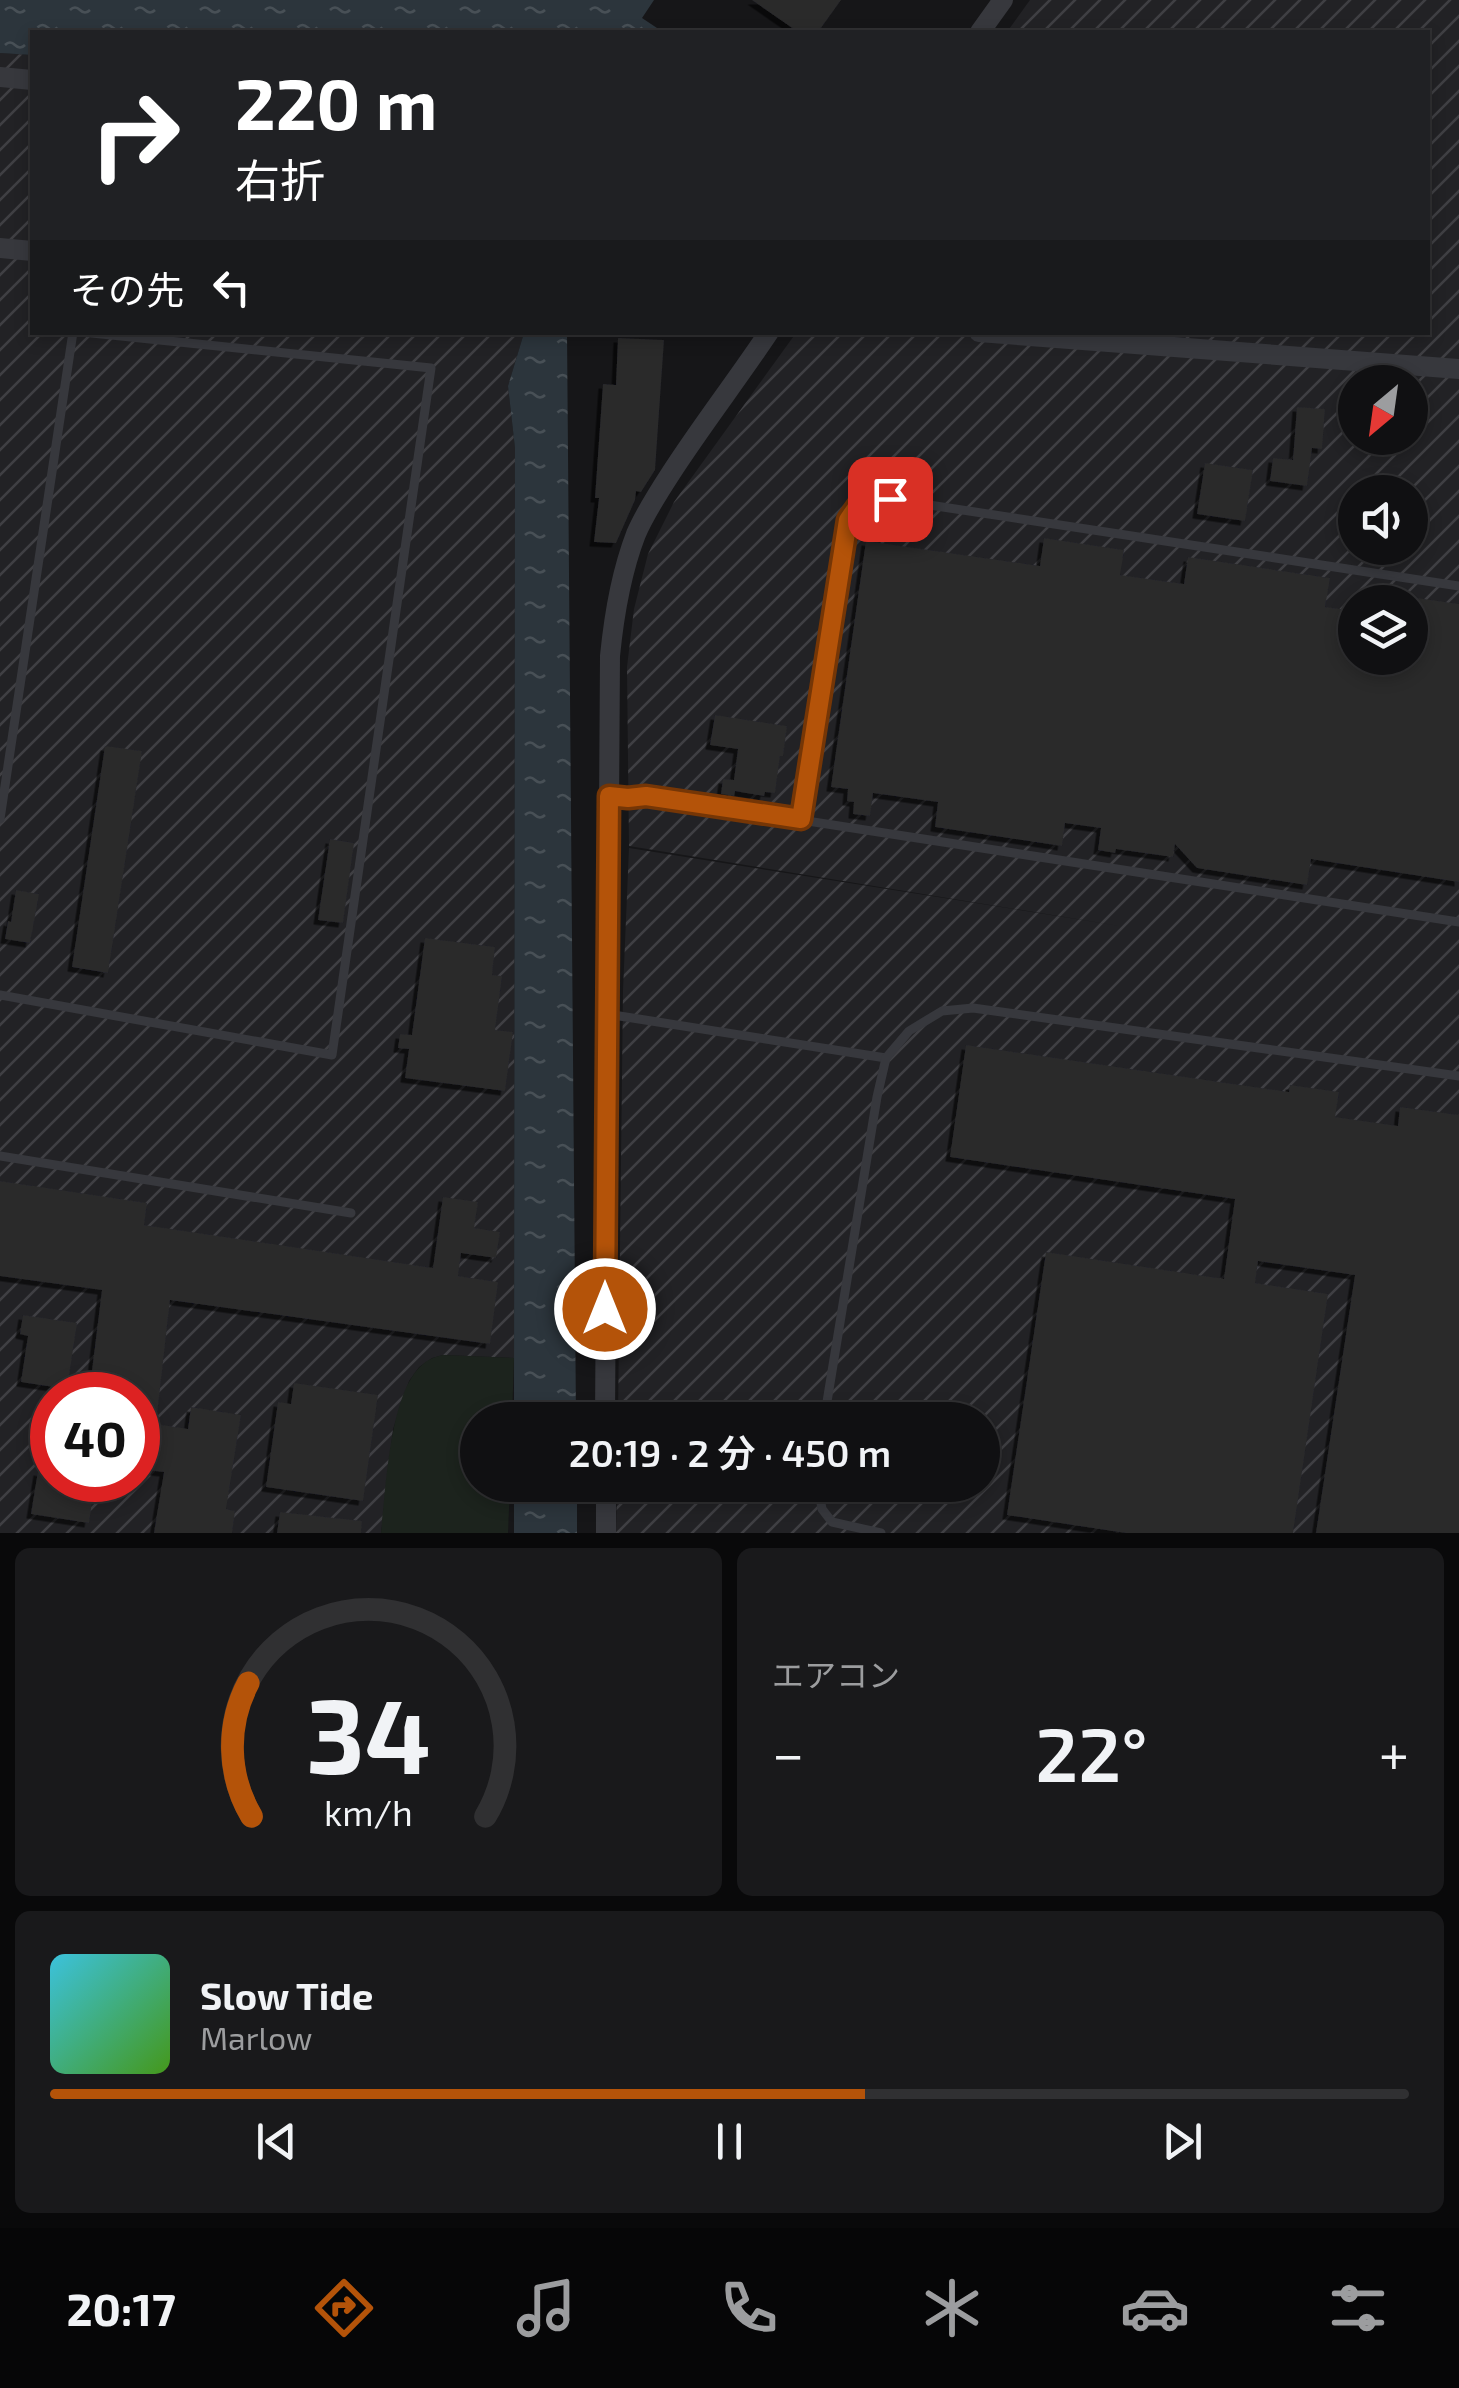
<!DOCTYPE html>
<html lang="ja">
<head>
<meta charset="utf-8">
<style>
	:root { --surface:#101012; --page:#19191b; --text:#f1f3f6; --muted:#9c9d9f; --line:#303032; --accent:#b45309 }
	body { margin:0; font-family:"Exo 2","Noto Sans JP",sans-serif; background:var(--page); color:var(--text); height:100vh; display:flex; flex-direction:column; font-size:38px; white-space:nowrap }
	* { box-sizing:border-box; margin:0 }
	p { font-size:32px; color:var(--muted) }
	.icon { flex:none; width:55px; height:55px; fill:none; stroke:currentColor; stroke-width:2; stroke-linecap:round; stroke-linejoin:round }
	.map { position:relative; height:1533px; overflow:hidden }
	.details { display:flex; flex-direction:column; gap:15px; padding:15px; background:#09090a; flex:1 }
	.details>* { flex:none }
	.guide { position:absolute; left:30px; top:30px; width:1400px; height:305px; border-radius:0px; box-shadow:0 5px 15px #0003,0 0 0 2px var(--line); background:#202124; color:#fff; overflow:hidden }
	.needle { width:65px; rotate:209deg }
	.fabs { position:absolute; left:1338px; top:365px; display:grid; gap:20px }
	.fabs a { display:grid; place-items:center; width:90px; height:90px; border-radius:50%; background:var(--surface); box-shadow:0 5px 15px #0003,0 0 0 2px var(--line); font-size:50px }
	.speed { position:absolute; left:30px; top:1372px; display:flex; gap:20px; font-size:50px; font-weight:700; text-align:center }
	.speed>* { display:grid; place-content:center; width:130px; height:130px; border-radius:50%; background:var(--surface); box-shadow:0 5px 15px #0003,0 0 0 2px var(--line); line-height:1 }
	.speed .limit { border:15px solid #d22; background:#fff; color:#111 }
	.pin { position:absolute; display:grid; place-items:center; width:85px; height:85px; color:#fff; margin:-42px; border-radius:20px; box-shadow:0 5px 15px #0006 }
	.me { position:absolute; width:110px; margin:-55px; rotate:0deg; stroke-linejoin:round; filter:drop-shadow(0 0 8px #0008) }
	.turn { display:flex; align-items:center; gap:35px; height:210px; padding:0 40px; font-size:45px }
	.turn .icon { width:130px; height:130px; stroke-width:2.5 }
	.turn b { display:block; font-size:70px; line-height:85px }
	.then { display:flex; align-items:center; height:95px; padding:0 40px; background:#0003; gap:20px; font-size:38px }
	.big { font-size:75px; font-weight:600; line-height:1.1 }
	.details .widget { flex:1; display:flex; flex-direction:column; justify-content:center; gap:15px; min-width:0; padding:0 35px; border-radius:15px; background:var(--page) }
	.details .dial { align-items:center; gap:0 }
	.dial svg { height:260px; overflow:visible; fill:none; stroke:var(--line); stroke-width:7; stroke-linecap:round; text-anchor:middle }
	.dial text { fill:var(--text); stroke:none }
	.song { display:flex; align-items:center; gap:30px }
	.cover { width:120px; height:120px; border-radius:15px; background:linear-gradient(135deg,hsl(190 70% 55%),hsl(100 70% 35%)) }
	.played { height:10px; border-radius:5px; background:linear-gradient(90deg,var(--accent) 60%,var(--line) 60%) }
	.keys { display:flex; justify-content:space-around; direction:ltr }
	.heat { display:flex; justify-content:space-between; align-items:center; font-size:55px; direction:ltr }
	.details .tiles { flex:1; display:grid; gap:15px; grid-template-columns:1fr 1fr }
	.widget:last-child { grid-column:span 2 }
	.trip { position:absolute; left:460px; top:1402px; width:540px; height:100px; border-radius:50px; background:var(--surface); box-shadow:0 5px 15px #0003,0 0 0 2px var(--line); font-weight:600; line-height:100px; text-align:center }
	.tab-bar { display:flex; height:160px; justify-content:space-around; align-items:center; background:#060607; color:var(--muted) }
	.tab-bar .icon { width:70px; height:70px }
	.tab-bar .active { color:var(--accent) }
	.tab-bar b { font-size:45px; color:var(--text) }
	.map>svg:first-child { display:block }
</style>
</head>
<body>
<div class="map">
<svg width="1459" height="1533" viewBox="0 0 1459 1533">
	<defs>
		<pattern id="industrial-furrows" width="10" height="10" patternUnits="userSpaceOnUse" patternTransform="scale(2.5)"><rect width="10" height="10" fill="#222225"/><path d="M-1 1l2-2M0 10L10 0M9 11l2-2" fill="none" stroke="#3f3f43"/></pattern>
		<pattern id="water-ripples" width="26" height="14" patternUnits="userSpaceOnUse" patternTransform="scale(2.5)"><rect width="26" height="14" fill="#2c353c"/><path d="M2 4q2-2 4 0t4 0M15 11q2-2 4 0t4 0" fill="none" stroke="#485056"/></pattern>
		<filter id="shadow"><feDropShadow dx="-4.5" dy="4.5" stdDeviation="0" flood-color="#0009"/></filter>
	</defs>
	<rect width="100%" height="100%" fill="#161618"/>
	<!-- industrial -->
	<g fill="url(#industrial-furrows)" fill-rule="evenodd">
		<path d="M1030,0H1459V1533H616L617,1485H982V1420H618L623,991L629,848L1126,927L629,846L627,667L634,609L648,554L674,502L796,333L1428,332V32H1007ZM1355,382H1410V438H1355ZM1355,492H1410V548H1355ZM1355,602H1410V658H1355Z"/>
		<path d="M0,53L32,55V332L524,333L508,386L515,448L514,1358L443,1355L432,1358L419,1367L409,1381L393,1429L381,1533H0ZM52,1395H138V1480H52Z"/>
	</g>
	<!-- green -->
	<path fill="#1c231d" d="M443,1355L514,1358L512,1420H478V1485H510L508,1533H381C386,1491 389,1393 422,1365C428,1359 435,1357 443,1355Z"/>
	<!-- water -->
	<g fill="url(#water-ripples)">
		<polygon points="0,0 654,0 642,18 663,32 32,32 32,55 0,53"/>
		<polygon points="524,333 567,333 576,1420 514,1420 515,448 508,386"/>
		<rect x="514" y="1485" width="63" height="48"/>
	</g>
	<!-- building -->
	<g fill="#29292c" filter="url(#shadow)">
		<polygon points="752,0 841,0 818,32 798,32"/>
		<polygon points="618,338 664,340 655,470 641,492 636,491 635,500 616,543 594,542 599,498 595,498 603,384 616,385"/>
		<polygon points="1297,407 1325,409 1322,449 1312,448 1307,486 1270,481 1273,458 1293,460"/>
		<polygon points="1205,463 1253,470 1245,521 1197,514"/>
		<polygon points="1044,538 1124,550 1120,575 1184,584 1188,557 1330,578 1325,607 1355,611 1355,658 1410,658 1410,597 1459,604 1459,882 1311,859 1307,885 1197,868 1175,844 1173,857 1116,849 1115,853 1098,850 1101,828 1065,823 1062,846 935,827 938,802 873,793 870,816 853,814 854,802 847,801 848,789 831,787 866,541 1040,566"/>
		<polygon points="715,715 787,726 783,756 780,756 775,793 765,792 764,796 735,791 734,796 721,794 723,779 734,780 738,749 710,745"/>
		<polygon points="105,746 142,751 108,973 72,967"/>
		<polygon points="330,839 354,843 343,923 318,920"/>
		<polygon points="16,890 39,894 30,943 5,939 8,921 11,922"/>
		<polygon points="425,938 495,947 492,975 502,976 495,1030 513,1032 505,1091 405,1078 409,1049 398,1048 400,1034 412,1035"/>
		<polygon points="966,1045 1289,1092 1290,1085 1339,1092 1335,1117 1398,1126 1400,1107 1459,1115 1459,1533 1316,1533 1355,1275 1258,1261 1255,1283 1328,1294 1293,1533 1126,1533 1007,1515 1046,1252 1224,1279 1235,1199 950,1157"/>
		<polygon points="0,1181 147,1203 144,1225 433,1268 443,1197 478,1202 474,1228 500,1232 496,1258 461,1253 458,1276 498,1282 490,1344 170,1300 156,1424 188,1429 191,1407 241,1415 226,1509 235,1511 232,1533 154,1533 164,1472 138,1469 138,1395 89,1395 102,1290 0,1276"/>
		<polygon points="23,1315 77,1323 67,1389 21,1382 28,1336 20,1334"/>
		<polygon points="294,1383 378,1395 363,1501 266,1487 278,1402 291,1404"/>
		<polygon points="38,1471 52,1474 52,1480 95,1480 89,1523 31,1514"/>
		<polygon points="280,1512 362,1521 361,1533 277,1533"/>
	</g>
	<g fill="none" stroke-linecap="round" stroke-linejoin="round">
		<!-- service -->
		<g stroke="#37383d" stroke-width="9">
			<polyline points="609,796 628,798 646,796 1459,922"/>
			<polyline points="0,819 73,332"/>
			<path d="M801,819L848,520C857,502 870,500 890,499L1459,586"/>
			<polyline points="0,995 332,1055 431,368 82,332"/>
			<polyline points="607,1014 886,1058"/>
			<polyline points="0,1156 351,1213"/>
			<polyline points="824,1420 877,1097 886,1058 909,1031 942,1011 973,1008 1459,1076"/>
			<polyline points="818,1485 822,1509 832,1522 881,1533"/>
		</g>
		<!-- tertiary -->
		<g stroke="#37383d" stroke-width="20">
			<polyline points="980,32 1003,0"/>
			<polyline points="0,77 32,80"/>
			<polyline points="0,248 32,251"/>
			<polyline points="979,332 1459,369"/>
			<path d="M605,1420L610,656C614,615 621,573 636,534C645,513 658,493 671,473C702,425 737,380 769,332"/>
			<polyline points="606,1485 606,1533"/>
		</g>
	</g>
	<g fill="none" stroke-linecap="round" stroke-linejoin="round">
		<!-- route casing -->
		<g stroke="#753606" stroke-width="25">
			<polyline id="route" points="605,1309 609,796 628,798 646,796 801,819 848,520 859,504 890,499"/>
		</g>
		<!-- route -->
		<use href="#route" stroke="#b45309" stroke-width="18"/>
	</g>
</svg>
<div class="fabs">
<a><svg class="needle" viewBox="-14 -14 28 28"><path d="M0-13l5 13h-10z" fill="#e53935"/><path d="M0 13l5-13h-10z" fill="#9c9d9f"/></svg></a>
<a><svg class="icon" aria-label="sound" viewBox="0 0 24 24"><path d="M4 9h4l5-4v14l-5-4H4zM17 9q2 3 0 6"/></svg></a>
<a><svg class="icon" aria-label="layers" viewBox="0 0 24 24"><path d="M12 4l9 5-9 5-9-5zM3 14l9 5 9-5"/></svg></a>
</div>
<div class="speed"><div class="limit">40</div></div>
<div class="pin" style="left:890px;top:499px;background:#d93025"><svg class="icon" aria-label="arrive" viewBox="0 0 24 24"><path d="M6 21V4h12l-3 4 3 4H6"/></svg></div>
<svg class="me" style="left:605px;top:1309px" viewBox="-20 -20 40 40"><circle r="17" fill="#b45309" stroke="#fff" stroke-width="3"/><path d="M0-11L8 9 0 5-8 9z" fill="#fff"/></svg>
<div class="trip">20:19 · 2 分 · 450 m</div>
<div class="guide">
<div class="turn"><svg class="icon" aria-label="right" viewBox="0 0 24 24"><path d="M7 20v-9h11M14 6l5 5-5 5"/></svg><div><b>220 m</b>右折</div></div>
<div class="then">その先<svg class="icon" aria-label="left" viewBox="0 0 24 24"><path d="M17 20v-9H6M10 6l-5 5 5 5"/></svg></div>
</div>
</div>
<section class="details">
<div class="tiles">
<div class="widget dial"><svg viewBox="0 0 100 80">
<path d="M14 69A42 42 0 1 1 86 69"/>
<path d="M14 69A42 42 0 0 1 13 28" stroke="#b45309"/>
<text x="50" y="56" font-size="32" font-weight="700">34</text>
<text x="50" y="72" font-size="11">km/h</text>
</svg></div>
<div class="widget"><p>エアコン</p>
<div class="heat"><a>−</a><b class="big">22°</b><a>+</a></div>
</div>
<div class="widget">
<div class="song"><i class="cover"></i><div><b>Slow Tide</b><p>Marlow</p></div></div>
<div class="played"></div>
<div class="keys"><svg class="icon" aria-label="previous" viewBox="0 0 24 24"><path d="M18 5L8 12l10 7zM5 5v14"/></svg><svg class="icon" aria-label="pause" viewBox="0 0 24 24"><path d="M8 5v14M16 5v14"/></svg><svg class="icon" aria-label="next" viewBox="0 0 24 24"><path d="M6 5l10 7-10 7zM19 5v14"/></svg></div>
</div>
</div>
</section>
<nav class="tab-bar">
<b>20:17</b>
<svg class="icon active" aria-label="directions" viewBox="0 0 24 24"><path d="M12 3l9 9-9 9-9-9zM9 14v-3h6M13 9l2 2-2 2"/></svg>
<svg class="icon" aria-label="music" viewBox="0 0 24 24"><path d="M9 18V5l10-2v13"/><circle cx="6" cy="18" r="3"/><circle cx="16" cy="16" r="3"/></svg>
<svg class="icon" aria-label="phone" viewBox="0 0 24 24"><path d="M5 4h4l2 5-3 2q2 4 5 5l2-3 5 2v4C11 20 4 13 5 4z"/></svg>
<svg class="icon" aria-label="climate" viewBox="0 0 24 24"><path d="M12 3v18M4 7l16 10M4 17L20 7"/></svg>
<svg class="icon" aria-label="car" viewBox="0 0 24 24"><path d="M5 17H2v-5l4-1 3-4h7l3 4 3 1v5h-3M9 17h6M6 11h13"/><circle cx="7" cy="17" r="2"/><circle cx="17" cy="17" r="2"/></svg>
<svg class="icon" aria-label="filters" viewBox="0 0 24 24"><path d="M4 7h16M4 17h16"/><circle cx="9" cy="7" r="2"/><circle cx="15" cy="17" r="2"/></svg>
</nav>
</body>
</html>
